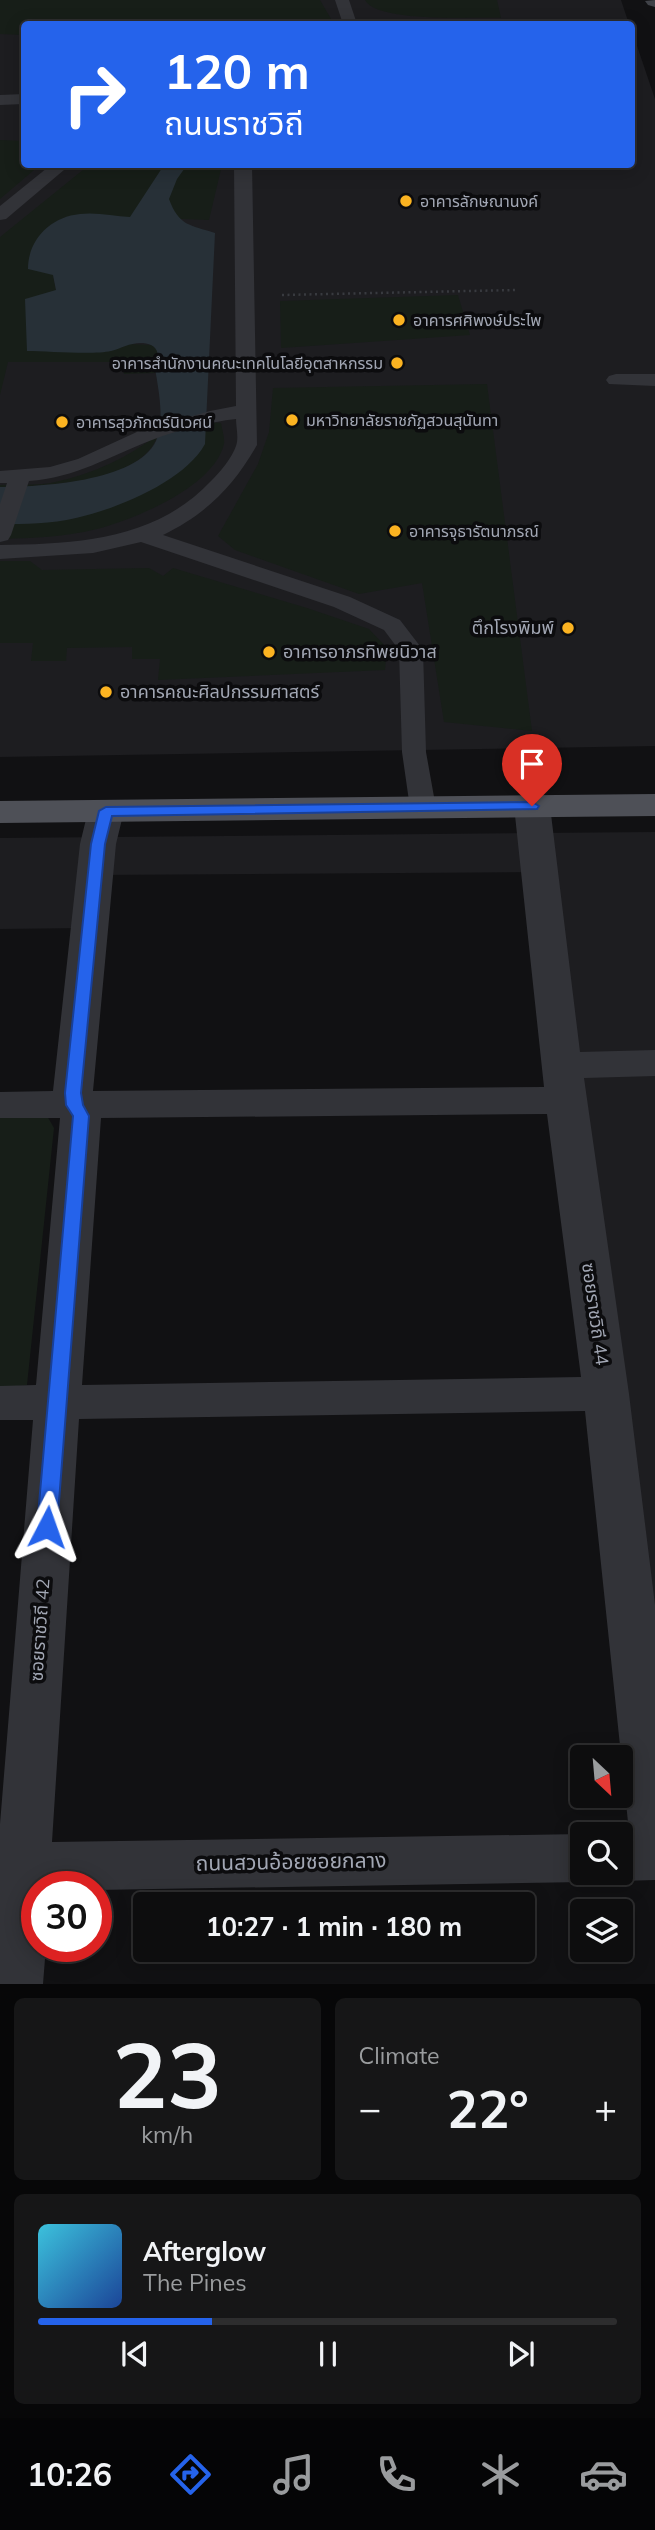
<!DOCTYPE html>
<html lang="en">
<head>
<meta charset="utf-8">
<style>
	:root { --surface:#0d0d0e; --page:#161617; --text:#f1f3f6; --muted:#9a9c9e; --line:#2d2d2e; --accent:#2563eb }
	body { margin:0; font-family:Mulish,"Noto Sans Thai",sans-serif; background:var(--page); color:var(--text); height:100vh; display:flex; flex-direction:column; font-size:26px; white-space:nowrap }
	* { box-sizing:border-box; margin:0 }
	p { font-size:23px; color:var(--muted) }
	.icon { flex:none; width:38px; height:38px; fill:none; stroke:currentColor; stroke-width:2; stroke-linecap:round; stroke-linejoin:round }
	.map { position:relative; height:1984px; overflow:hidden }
	.details { display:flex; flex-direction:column; gap:14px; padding:14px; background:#070708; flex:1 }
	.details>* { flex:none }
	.hud { position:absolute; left:21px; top:21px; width:614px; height:147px; border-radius:7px; box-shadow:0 4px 18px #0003,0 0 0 2px var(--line); background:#2563eb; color:#fff; overflow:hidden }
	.needle { width:46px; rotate:154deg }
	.controls { position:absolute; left:570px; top:1745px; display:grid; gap:14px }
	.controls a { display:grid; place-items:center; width:63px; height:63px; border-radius:7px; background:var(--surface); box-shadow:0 4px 18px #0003,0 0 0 2px var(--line); font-size:35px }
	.speed { position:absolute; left:21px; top:1871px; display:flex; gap:14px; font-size:35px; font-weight:700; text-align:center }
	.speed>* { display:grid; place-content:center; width:91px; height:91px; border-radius:50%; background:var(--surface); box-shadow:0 4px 18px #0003,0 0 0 2px var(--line); line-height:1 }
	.speed .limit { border:10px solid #d22; background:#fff; color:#111 }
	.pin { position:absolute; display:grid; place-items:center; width:60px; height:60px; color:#fff; margin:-72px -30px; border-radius:50% 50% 50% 0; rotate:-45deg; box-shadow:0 0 7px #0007 }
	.pin .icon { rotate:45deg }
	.me { position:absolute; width:77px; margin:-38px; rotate:4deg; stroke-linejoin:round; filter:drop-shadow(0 0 5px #0008) }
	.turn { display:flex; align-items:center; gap:24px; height:147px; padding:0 28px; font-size:32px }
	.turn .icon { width:91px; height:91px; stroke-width:2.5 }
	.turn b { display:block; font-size:49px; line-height:60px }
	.big { font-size:52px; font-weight:700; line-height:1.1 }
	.details .widget { flex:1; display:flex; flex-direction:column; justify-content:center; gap:10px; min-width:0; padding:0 24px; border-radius:10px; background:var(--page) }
	.details .dial { align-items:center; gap:0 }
	.dial b { font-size:91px; line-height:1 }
	.song { display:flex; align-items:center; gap:21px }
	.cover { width:84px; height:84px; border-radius:10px; background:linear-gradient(135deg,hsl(190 70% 55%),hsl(220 70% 35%)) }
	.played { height:7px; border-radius:4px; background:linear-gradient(90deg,var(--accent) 30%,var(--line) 30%) }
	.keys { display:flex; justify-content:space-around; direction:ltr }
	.heat { display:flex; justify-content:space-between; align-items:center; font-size:38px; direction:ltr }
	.details .tiles { flex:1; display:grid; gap:14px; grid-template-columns:1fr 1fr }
	.widget:last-child { grid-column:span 2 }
	.trip { position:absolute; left:133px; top:1892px; width:402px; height:70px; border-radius:7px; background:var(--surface); box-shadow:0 4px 18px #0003,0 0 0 2px var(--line); font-weight:700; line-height:70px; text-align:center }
	.menu { display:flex; height:112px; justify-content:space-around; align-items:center; background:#050506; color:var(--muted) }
	.menu .icon { width:49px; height:49px }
	.menu .current { color:var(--accent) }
	.menu b { font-size:32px; color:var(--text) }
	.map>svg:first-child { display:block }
</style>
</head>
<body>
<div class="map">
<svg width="655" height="1984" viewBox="0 0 655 1984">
	<rect width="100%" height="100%" fill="#111113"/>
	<!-- built -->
	<g fill="#1d1d20">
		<polygon points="0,0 621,0 629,24 24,24 24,164 632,164 632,31 655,99 655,746 0,757"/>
		<polygon points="655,832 655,1798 545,872 93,875 84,928 0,929 0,838"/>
	</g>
	<!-- green -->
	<g fill="#171e18">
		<polygon points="0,0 320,0 334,24 24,24 24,35 0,34"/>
		<path d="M365,0H497L501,18C475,17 377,23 365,0Z"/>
		<polygon points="0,140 24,141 24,164 40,165 0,199"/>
		<polygon points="89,165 222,165 209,220 130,217 53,275 56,291 110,351 127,344 152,345 158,350 158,356 154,361 155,373 124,374 121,362 8,362 0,395 0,237"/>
		<polygon points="458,295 470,335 281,348 280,301"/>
		<polygon points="487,384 532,731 444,722 422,583 359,594 235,550 218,536 258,464 269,432 273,388"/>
		<path d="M208,422L221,423C222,430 225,438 224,444C214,487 135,519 97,529C65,537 33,538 0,539V524L76,518L147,492Z"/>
		<path d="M158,434C144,484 41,486 0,487V485C18,484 38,486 55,482C92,474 128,458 158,434Z"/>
		<polygon points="0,561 30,561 42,570 149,568 163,576 173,568 307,608 369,629 387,648 385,670 158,680 160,659 132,659 132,647 67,648 66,661 31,661 33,643 0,643"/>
		<polygon points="0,1114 46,1114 54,1128 27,1385 0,1388"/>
	</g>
	<!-- water -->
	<path fill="#273037" d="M164,165H187L177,179L169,199C179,226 190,225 215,233L205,444C185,481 117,509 76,518C51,524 25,524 0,524V487C38,487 137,482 156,441C166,418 157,384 154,361L158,356C157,347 152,344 143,343C131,342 122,348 111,351C93,355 47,351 27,351L25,299L56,290L53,275L28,269C28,240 50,217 80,214C96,212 114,216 130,217Z"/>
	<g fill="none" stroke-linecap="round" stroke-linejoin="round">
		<!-- path -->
		<polyline stroke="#383a3f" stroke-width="2.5" stroke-dasharray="2 3.5" stroke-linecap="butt" points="282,295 516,290"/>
		<!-- service -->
		<g fill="#323338" fill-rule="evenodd">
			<polygon points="335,0 349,0 357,24 343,24"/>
			<polygon points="24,94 24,104 0,105 0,95"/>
			<polygon points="52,164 71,164 6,219 0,220 0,206"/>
			<path d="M234,164H252L257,445C233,487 206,514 163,535L350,597L400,620L423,650L426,752L436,808L432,813L423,816L414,813L410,808L402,752L399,650L384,630L334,607L141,542L93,553L0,559V545C76,544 156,540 211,481C220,472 232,458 236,446C239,438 236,427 236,419C209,422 178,430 152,440C110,456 75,478 29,481L11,535L8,540L0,542V504L7,483H0V471L50,467L78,459L139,431L210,411L236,406Z"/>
			<polygon points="616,374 655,374 655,386 609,384 606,380 609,376"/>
		</g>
		<!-- minor -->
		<path fill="#323338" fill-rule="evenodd" d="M532,795L544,799L550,806L580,1052L655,1050V1076L584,1078L629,1394L655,1605V1880L621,1881L603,1874L583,1882L96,1890V1886H37V1946H46L43,1984H0V1824L33,1420H0V1386L36,1385L60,1118H0V1092L53,1091L80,844L88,811L94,804L106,800L118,804L124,811L116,844L93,1091L544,1087L514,806L520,799ZM547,1114L581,1377L82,1385L101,1118ZM585,1411L628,1822L633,1833L618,1834H621V1872H583V1834L52,1842L79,1419Z"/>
		<!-- secondary -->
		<polygon fill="#404248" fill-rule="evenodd" points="655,0 655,7 648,5 645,1"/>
		<!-- primary -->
		<polygon fill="#4e5057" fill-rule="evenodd" points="655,794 655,816 0,823 0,801"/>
	</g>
	<!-- route -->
	<polygon fill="#2563eb" stroke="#184099" stroke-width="2" points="532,802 539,806 537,809 112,816 105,844 81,1093 83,1105 89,1116 57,1527 54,1533 47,1535 40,1533 37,1527 73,1116 66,1105 65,1093 91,844 99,811 106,807"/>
	<!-- markers -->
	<g fill="#fbb321" stroke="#0c0c0e" stroke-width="2.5">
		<circle cx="406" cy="201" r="7"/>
		<circle cx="399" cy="320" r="7"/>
		<circle cx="397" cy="363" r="7"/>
		<circle cx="292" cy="420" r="7"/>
		<circle cx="62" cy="422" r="7"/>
		<circle cx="395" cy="531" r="7"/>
		<circle cx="568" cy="628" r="7"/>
		<circle cx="269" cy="652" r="7"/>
		<circle cx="106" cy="692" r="7"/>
	</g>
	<g text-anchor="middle" stroke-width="7" stroke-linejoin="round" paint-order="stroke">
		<!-- far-poi labels -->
		<g font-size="16" fill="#a2a7b4" stroke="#0c0c0e" text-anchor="start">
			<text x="420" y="207">อาคารลักษณานงค์</text>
			<text x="413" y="326">อาคารศศิพงษ์ประไพ</text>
			<text x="383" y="369" text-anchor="end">อาคารสำนักงานคณะเทคโนโลยีอุตสาหกรรม</text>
			<text x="306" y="426">มหาวิทยาลัยราชภัฏสวนสุนันทา</text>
			<text x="76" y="428">อาคารสุวภักตร์นิเวศน์</text>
			<text x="409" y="537">อาคารจุธารัตนาภรณ์</text>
		</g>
		<!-- poi labels -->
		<g font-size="18" fill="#a2a7b4" stroke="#0c0c0e" text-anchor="start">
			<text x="554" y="634" text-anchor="end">ตึกโรงพิมพ์</text>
			<text x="283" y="658">อาคารอาภรทิพยนิวาส</text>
			<text x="120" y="698">อาคารคณะศิลปกรรมศาสตร์</text>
		</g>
		<!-- street labels -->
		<g font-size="18" fill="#a2a7b4" stroke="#0c0c0e">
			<text transform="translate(595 1314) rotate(82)" y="6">ซอยราชวิถี 44</text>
			<text transform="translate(40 1630) rotate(-86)" y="6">ซอยราชวิถี 42</text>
		</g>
		<!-- near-street labels -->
		<g font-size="21" fill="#a2a7b4" stroke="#0c0c0e">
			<text transform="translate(291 1862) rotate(-1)" y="7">ถนนสวนอ้อยซอยกลาง</text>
		</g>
	</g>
</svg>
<div class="controls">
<a><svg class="needle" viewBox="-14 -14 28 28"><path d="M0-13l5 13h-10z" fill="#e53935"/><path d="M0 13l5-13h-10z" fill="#9a9c9e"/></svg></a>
<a><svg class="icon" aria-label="search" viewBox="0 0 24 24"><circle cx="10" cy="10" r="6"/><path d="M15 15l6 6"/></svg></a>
<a><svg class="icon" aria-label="layers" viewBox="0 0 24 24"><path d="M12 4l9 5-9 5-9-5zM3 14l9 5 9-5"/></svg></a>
</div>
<div class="speed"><div class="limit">30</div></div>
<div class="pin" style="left:532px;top:806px;background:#d93025"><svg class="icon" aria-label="arrive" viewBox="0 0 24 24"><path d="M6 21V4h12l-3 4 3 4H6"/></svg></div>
<svg class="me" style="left:47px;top:1527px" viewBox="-20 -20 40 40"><path d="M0-17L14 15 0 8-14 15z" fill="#2563eb" stroke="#fff" stroke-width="4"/></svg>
<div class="trip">10:27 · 1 min · 180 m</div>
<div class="hud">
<div class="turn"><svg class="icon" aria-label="right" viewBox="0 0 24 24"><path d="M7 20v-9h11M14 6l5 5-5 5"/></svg><div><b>120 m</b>ถนนราชวิถี</div></div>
</div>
</div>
<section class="details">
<div class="tiles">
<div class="widget dial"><b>23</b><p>km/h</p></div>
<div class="widget"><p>Climate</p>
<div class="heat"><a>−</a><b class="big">22°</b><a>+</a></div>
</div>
<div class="widget">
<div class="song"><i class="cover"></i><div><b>Afterglow</b><p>The Pines</p></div></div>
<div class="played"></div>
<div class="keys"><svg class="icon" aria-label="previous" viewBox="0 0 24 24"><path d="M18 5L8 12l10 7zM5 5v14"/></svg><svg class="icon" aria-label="pause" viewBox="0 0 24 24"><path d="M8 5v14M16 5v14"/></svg><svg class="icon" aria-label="next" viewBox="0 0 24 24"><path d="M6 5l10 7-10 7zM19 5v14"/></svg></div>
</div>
</div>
</section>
<nav class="menu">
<b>10:26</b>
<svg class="icon current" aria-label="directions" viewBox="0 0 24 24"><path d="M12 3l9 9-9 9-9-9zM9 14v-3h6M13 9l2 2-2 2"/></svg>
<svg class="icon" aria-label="music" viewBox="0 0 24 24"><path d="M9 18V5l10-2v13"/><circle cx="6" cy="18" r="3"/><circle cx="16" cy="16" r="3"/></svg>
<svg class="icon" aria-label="phone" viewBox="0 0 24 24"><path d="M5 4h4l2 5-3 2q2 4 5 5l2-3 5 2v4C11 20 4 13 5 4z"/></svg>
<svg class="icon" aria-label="climate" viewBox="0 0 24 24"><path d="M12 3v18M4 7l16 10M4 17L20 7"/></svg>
<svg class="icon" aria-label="car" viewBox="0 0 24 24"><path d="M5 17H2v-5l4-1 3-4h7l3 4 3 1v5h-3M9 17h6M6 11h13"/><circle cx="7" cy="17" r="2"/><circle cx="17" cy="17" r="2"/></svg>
</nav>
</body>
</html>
